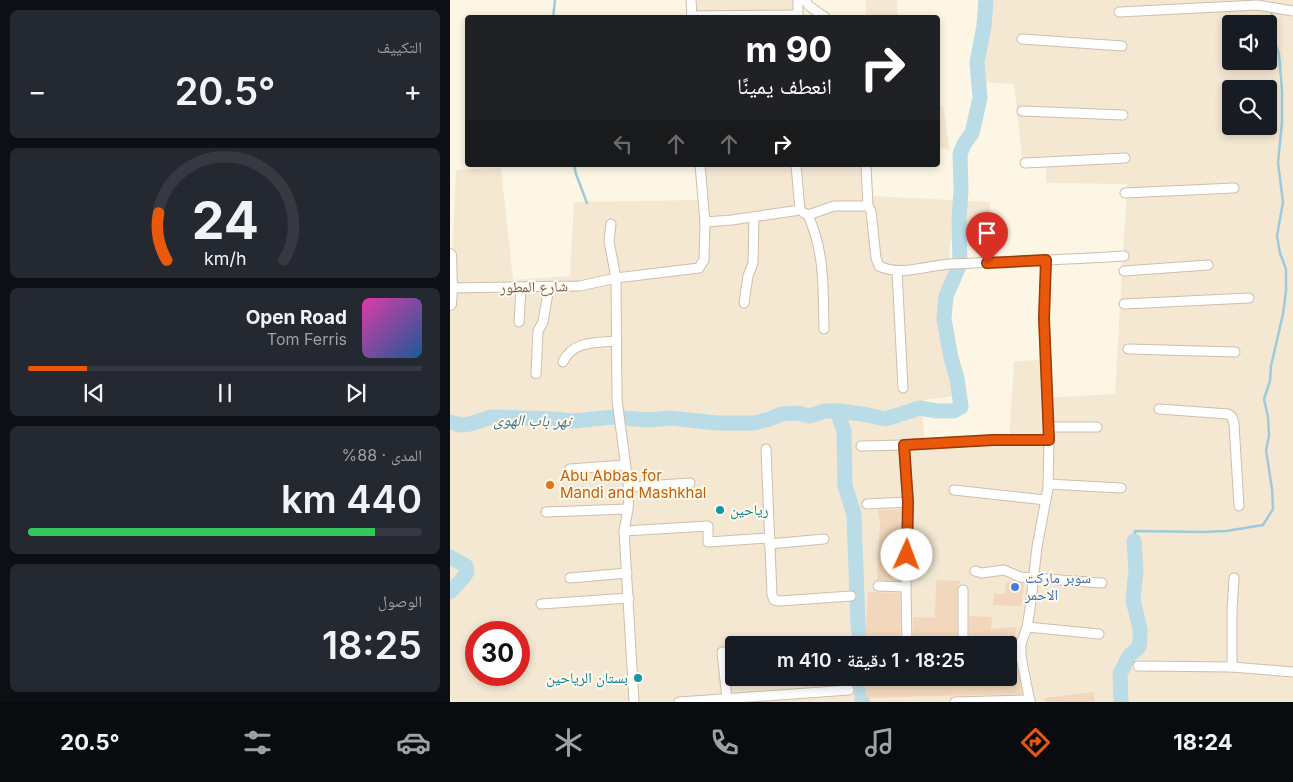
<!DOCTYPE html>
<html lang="ar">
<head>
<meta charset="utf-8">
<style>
	:root { --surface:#171b24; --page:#242831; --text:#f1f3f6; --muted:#9ea1a6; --line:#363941; --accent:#ea580c }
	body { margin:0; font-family:Inter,"Noto Naskh Arabic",sans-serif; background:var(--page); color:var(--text); direction:rtl; height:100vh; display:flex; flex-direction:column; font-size:19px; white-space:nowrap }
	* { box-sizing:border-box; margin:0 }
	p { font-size:16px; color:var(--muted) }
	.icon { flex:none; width:28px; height:28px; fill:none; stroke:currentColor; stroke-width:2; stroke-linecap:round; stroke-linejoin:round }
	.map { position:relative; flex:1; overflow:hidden; direction:ltr }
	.details { display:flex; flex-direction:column; gap:10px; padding:10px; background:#0d0f14; width:450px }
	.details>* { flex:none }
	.guide { position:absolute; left:15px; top:15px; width:475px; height:152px; border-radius:5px; box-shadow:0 2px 8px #0003; direction:rtl; background:#202124; color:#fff; overflow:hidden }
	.tools { position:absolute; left:772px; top:15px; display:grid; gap:10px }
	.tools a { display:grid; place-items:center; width:55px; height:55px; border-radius:5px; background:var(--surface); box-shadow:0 2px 8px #0003; font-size:25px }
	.speed { position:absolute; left:15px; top:621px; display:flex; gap:10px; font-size:25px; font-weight:700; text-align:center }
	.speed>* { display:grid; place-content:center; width:65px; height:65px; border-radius:50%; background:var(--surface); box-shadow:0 2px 8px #0003; line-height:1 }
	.speed .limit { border:8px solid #d22; background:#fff; color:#111 }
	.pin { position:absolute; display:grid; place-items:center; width:42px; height:42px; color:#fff; margin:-51px -21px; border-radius:50% 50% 50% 0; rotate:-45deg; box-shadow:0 0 5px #0007 }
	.pin .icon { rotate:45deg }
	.me { position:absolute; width:55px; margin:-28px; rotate:2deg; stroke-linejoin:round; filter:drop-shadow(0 0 4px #0008) }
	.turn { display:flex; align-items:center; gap:18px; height:105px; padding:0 25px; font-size:22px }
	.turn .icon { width:65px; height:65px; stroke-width:2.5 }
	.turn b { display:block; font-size:35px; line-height:42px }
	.lanes { display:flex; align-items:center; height:48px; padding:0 25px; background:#0003; justify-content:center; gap:25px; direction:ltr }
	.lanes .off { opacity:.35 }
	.big { font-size:38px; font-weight:600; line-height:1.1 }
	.details .widget { flex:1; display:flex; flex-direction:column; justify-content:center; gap:8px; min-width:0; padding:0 18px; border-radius:8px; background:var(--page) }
	.details .dial { align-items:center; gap:0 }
	.dial svg { height:130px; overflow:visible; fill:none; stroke:var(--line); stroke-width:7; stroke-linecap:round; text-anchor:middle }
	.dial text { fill:var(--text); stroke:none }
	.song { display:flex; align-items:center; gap:15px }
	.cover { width:60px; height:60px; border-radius:8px; background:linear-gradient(135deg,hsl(320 70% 55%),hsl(210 70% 35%)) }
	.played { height:5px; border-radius:2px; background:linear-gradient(90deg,var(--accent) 15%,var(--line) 15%) }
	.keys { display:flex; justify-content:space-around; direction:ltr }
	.heat { display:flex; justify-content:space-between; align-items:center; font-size:28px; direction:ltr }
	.charge { height:8px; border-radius:4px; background:linear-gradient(90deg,#34c759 88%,var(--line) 0) }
	.trip { position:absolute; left:275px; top:636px; width:292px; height:50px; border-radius:5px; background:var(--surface); box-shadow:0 2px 8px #0003; font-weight:600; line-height:50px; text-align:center; direction:rtl }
	.menu { display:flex; height:80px; justify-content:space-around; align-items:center; background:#090b0e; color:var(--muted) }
	.menu .icon { width:35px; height:35px }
	.menu .current { color:var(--accent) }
	.menu b { font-size:22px; color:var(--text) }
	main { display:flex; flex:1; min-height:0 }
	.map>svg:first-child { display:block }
</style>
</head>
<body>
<main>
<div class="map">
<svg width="843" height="702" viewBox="0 0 843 702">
	<rect width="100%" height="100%" fill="#fdf6e5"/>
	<!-- residential -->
	<g fill="#f4e8d3" fill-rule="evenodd">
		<polygon points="236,0 343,0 344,17 237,17"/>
		<polygon points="416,0 447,0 448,17 416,17"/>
		<path d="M543,0H843V702H0V310L4,302L1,285L6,170L51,168L63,280L120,276L124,202L251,200L248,165H419L422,196L540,202L541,236L500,241L499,271L489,308L505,396L472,400L474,438L559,441L564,362L593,359L591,398L665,394L677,184L596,183V161L572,158L564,84L532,82L533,51ZM781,24H819V61H781ZM781,89H819V126H781ZM26,632H69V675H26ZM284,645H559V678H284Z"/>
		<polygon points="488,106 493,106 500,150 488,148"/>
	</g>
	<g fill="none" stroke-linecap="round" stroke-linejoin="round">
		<!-- stream -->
		<g stroke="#9fcad9" stroke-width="2.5">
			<polyline points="103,18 105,0"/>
			<polyline points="124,165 126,174 137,203"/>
			<polyline points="684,541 685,531 753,532 776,531 813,525 823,509 822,489 816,450 819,436 818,417 814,399 820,381 821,366 833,314 836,291 836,269 830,253 827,236 833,202 828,163 832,122 832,91 829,54 823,38 821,18 822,11"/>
		</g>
		<!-- river -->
		<g stroke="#b9dce7" stroke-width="15">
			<polyline points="0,422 10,425 20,424 42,417 104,419 124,421 164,417 197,420 221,418 267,423 304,423 320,419 331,414 348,413 359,416 375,411 390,411"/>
			<path d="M0,557L16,566L17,572C13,580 6,585 0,592"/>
			<polyline points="411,645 408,626 404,514 395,486 394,431 389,417 390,411 418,415 435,419 470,408 487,411 504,411 511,407 507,378 501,358 494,319 496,296 510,264 509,218 511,191 510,154 514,144 522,133 530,98 527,62 534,26 536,0"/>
			<polyline points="412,702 412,678"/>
			<polyline points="671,702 670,674 679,656 689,647 690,640 690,629 683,600 686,570 684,541"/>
		</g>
	</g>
	<!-- building -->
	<g fill="#f2d7bc">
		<polygon points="452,509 450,581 427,580 430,523 428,510"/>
		<polygon points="486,580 510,581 507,590 507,638 463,638 463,617 485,618"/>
		<polygon points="565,581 574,584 571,606 543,605 544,594 555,594 556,582"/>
		<polygon points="418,592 450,593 451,638 415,638"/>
		<polygon points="519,616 542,617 541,629 566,627 565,638 519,638"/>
		<polygon points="559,650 565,650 572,694 416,698 415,678 559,678"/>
		<polygon points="644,692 645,702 595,702 594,698"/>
	</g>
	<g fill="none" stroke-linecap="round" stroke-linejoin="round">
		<!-- street casing -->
		<g stroke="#cebeab" stroke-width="11">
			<g id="street">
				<polyline points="241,0 242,18"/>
				<polyline points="348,0 348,18"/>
				<polyline points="355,0 359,6 376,18"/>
				<polyline points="669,12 807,5 843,11"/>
				<polyline points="241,16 348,15"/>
				<polyline points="572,39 672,46"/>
				<polyline points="572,111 673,115"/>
				<polyline points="575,163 675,158"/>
				<polyline points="250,165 255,222"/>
				<polyline points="416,165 418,206"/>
				<polyline points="675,193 784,188"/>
				<path d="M354,213L358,215C375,253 373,288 374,329"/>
				<path d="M358,215L384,206H418L421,211L426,258L429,266C451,277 478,265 501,264C559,261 617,260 674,256"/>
				<polyline points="161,224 159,241 166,278 167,400 179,491 178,509 174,531 184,702"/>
				<polyline points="447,271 453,388"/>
				<polyline points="674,271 758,265"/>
				<polyline points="1,288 130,286 166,278 249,268 254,260 255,222 282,220 350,210 346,165"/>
				<polyline points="294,303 298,276 303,263 304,217"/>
				<polyline points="674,304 799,298"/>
				<polyline points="69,322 71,287"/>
				<polyline points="678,349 785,352"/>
				<path d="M113,362C123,340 147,343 167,341"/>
				<polyline points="86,374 88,331 93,322 99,287"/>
				<polyline points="709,409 778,414 782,417 784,424 789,506"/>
				<polyline points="599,427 647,427"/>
				<polyline points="454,445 543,440 599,440"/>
				<polyline points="411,446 454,445 458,502 456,587 457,644"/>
				<polyline points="316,449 322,595 324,600 330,601 401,596"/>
				<polyline points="120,469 175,465"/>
				<polyline points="598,484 671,488"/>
				<polyline points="178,487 240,483"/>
				<polyline points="504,490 596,500"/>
				<polyline points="417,504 458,502"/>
				<polyline points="96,512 178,509"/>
				<polyline points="174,531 258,526 258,542 319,538"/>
				<polyline points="319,544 374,539"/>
				<polyline points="525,571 532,573 554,570 570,577 652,583"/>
				<polyline points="120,578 177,573"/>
				<polyline points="428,586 456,587"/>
				<polyline points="91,604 179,598"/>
				<polyline points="577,627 649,634"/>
				<polyline points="417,644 571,644"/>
				<polyline points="513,644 513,590"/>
				<polyline points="272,652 277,699"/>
				<polyline points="688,666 782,667 843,672"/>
				<polyline points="782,667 782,610 784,578"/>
				<polyline points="229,702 399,690"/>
				<polyline points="505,702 580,700"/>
				<polyline points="580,702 571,657 571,644 577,627 580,609 587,547 598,488 599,440 594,318 596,260"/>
			</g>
		</g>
		<!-- secondary casing -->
		<g stroke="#d1bfa8" stroke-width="14">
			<polyline id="secondary" points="0,255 1,288 0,304"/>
		</g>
		<!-- street -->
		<use href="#street" stroke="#fff" stroke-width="9"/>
		<!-- secondary -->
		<use href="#secondary" stroke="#fff" stroke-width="12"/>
	</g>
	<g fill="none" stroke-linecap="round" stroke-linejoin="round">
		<!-- route casing -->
		<g stroke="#983908" stroke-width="12">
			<polyline id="route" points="457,555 458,502 454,445 543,440 599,440 594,318 596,260 537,263"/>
		</g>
		<!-- route -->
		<use href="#route" stroke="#ea580c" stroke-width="9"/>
	</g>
	<!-- markers -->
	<circle fill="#e8710a" stroke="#fff9ec" stroke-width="2" cx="100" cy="485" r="5"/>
	<g fill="#0f9aa8" stroke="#fff9ec" stroke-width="2">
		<circle cx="270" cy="510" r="5"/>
		<circle cx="188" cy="678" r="5"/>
	</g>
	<circle fill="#3f7fe0" stroke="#fff9ec" stroke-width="2" cx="565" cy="587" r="5"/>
	<g text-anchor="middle" stroke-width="4" stroke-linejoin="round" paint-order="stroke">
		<!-- street labels -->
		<g font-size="15" fill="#765e4a" stroke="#fff9ec">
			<text transform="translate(84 287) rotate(-1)" y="5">شارع المطور</text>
		</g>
		<!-- food labels -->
		<g font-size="15" fill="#c56008" stroke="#fff9ec" text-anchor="start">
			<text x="110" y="481">Abu Abbas for<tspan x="110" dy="17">Mandi and Mashkhal</tspan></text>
		</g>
		<!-- culture labels -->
		<g font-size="15" fill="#0d838f" stroke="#fff9ec" text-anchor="start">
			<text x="280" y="515">رياحين</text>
			<text x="178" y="683" text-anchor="end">بستان الرياحين</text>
		</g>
		<!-- shop labels -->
		<g font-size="15" fill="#366cbe" stroke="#fff9ec" text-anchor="start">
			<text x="575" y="583">سوبر ماركت<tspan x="575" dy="17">الاحمر</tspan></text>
		</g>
		<!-- water labels -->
		<g font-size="16" font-style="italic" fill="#43778a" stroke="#fff9ec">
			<text transform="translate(82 420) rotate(1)" y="6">نهر باب الهوى</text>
		</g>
	</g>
</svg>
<div class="tools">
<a><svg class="icon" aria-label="sound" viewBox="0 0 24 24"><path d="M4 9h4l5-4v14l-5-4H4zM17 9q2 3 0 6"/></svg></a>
<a><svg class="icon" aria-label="search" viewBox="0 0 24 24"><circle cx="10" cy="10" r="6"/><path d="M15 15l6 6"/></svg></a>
</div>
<div class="speed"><div class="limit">30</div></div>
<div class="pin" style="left:537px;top:263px;background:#d93025"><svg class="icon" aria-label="arrive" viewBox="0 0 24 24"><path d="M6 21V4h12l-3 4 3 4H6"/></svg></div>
<svg class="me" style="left:457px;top:555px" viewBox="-20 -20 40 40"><circle r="19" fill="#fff"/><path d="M0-13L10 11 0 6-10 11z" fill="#ea580c"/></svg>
<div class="trip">18:25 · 1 دقيقة · 410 m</div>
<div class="guide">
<div class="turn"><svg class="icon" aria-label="right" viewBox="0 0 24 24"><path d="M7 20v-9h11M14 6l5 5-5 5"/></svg><div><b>90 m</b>انعطف يمينًا</div></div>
<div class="lanes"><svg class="icon off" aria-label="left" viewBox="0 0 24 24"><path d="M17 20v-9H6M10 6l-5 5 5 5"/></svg><svg class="icon off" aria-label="ahead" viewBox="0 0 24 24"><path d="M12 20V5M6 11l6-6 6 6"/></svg><svg class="icon off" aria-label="ahead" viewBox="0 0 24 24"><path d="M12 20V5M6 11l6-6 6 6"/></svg><svg class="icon" aria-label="right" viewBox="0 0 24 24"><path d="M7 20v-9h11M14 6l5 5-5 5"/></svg></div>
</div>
</div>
<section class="details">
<div class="widget"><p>التكييف</p>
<div class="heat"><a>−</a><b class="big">20.5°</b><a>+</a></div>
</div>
<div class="widget dial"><svg viewBox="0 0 100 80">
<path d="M14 69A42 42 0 1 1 86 69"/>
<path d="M14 69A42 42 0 0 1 9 40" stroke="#ea580c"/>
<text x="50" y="56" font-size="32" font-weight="700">24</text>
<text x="50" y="72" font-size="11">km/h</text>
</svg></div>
<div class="widget">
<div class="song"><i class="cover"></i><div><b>Open Road</b><p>Tom Ferris</p></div></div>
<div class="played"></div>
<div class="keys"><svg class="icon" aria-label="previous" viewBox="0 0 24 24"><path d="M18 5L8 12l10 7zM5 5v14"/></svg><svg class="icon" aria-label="pause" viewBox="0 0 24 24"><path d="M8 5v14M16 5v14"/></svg><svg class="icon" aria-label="next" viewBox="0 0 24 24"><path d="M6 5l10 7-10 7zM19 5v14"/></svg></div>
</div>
<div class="widget"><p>المدى · 88%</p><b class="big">440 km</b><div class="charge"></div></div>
<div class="widget"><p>الوصول</p><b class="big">18:25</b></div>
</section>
</main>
<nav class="menu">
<b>18:24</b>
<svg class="icon current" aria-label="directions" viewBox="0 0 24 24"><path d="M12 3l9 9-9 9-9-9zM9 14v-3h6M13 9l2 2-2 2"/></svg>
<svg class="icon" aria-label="music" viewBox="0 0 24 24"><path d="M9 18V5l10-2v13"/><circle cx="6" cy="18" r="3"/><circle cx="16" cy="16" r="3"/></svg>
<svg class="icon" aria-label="phone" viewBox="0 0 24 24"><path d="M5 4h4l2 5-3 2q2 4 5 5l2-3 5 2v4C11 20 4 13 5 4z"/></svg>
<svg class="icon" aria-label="climate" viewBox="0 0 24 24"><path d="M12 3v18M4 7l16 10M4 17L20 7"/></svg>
<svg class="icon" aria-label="car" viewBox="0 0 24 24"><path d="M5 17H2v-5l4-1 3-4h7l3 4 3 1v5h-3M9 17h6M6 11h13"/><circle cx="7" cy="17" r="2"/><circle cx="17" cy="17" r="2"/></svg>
<svg class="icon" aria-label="filters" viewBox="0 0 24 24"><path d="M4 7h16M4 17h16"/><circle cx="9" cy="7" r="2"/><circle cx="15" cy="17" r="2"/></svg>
<b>20.5°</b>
</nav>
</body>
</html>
